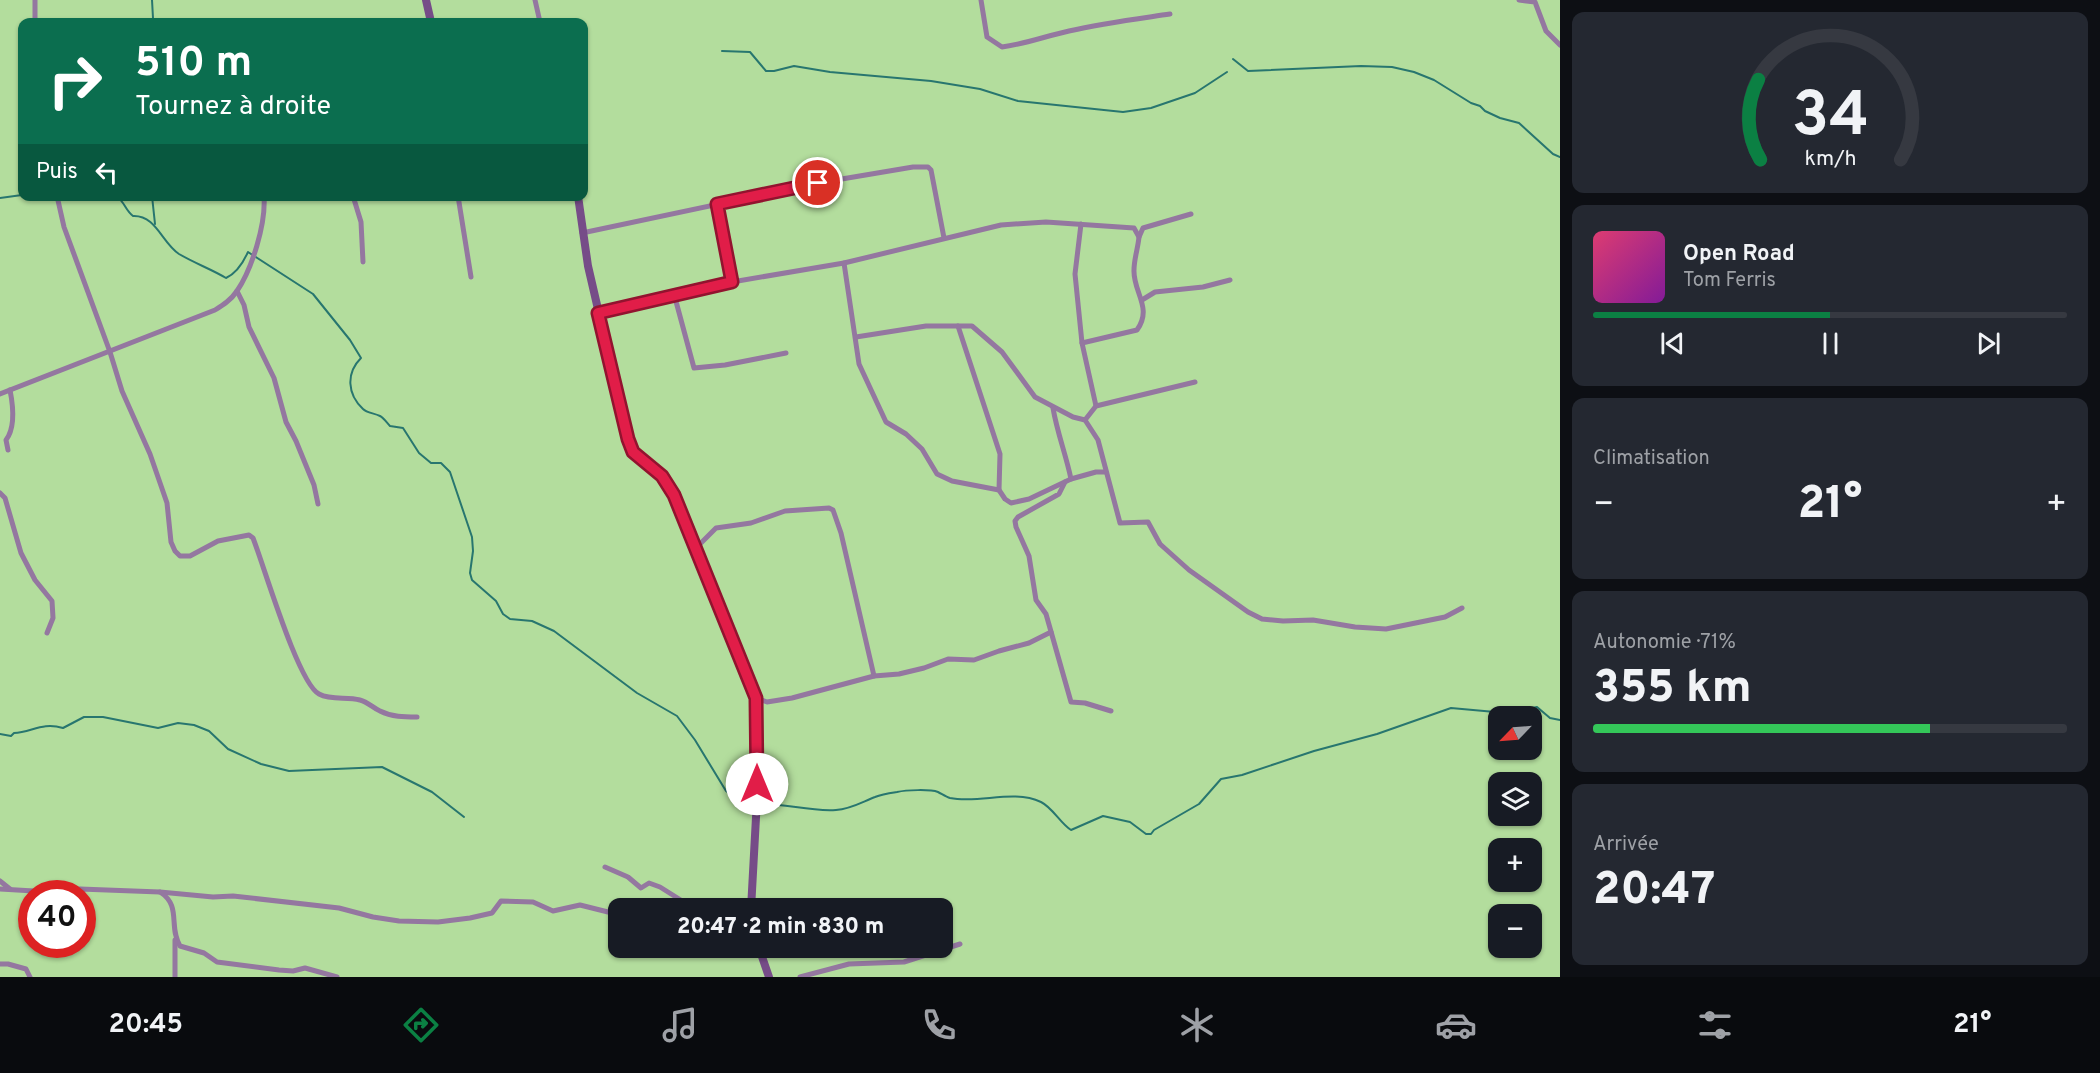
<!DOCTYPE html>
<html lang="fr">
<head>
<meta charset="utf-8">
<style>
	:root { --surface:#171b24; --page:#242831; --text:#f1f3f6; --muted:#9ea1a6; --line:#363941; --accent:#0b8043 }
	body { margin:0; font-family:Overpass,sans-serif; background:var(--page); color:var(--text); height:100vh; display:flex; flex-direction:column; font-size:22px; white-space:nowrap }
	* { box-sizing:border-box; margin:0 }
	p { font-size:20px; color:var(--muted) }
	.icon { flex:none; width:33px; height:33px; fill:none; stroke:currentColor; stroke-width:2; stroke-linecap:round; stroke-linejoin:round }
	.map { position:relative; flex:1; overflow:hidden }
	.panel { display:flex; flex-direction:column; gap:12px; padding:12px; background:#0d0f14; width:540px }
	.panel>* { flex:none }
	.top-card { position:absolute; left:18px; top:18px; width:570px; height:183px; border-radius:12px; box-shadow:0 2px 4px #0004; background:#0b6e4f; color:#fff; overflow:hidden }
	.needle { width:39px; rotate:245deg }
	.buttons { position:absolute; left:1488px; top:706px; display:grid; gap:12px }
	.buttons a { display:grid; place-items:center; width:54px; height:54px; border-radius:12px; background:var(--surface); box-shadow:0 2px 4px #0004; font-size:30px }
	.speed { position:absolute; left:18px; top:880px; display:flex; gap:12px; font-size:30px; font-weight:700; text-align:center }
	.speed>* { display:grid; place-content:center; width:78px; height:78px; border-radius:50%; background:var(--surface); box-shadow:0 2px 4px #0004; line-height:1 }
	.speed .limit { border:9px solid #d22; background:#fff; color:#111 }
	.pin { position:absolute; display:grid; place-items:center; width:51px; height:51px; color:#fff; margin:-26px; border:3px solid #fff; border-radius:50%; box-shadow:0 2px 6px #0007 }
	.me { position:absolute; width:66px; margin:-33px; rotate:0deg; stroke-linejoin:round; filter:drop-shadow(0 0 4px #0008) }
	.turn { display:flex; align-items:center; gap:21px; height:126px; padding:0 18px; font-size:27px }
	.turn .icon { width:78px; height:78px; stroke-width:2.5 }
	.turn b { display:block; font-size:42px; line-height:51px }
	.then { display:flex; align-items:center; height:57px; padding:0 18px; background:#0003; gap:12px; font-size:22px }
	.big { font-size:45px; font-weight:800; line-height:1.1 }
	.panel .tile { flex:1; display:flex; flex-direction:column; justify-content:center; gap:9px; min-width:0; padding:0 21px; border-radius:12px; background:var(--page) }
	.panel .dial { align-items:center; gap:0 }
	.dial svg { height:156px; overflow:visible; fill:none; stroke:var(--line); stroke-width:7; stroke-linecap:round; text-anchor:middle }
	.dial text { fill:var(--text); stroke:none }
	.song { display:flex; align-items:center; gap:18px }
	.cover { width:72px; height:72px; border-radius:9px; background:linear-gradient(135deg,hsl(340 70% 55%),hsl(290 70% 35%)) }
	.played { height:6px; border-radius:3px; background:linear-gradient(90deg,var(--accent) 50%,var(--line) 50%) }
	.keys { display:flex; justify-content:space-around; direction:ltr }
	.heat { display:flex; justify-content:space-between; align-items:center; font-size:33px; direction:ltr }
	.charge { height:9px; border-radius:4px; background:linear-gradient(90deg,#34c759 71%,var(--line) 0) }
	.trip { position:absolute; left:608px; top:898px; width:345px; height:60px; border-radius:12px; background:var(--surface); box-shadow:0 2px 4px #0004; font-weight:800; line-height:60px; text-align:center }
	.tabs { display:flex; height:96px; justify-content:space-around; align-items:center; background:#090b0e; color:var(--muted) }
	.tabs .icon { width:42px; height:42px }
	.tabs .on { color:var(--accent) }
	.tabs b { font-size:27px; color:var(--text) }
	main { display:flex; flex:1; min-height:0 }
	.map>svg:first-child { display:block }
</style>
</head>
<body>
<main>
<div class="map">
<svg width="1560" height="977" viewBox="0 0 1560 977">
	<rect width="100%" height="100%" fill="#b3dd9d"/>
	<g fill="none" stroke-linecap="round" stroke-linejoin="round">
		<!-- stream -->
		<g stroke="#28766f" stroke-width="2">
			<polyline points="151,22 153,18 152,0"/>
			<polyline points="722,51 750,52 766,71 774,71 794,66 830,72 931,81 980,89 1018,101 1123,112 1151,108 1195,93 1227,72"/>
			<polyline points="1233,59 1248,71 1361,66 1392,67 1414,72 1434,80 1471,103 1480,106 1485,111 1500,118 1519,123 1553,154 1560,157"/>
			<polyline points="39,196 52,198 57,197"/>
			<path d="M116,196C125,202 125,210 133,216C156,215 162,243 179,254C194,263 211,269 226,278C237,273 243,263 248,252L313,294L350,340L361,358C346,373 347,394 363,409C367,413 374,413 380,416C384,418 387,423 390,426L403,428L419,453L431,463H441L450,472L472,537L473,551L470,573L472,580L496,601L503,614L510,619L532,621L554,631L637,693L677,716L695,740L726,791L745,805L753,804"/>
			<polyline points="152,196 155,224"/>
			<polyline points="0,198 22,195"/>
			<path d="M0,734L11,736L14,733C32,732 42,722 63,728L84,717H103L158,728L178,723L194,725L209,731L228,749L261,764L289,771L382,767L432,792L464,817"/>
			<path d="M759,804C785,803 810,812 836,810C851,809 862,802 875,797C882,794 890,793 897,792C906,790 930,789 938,792C942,794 946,797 950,798C980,804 1013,789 1041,802C1053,808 1060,823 1071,830L1103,816L1130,822L1146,834H1151L1154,830L1199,804L1221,779L1242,775L1314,751L1377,734L1451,708L1506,713L1537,707L1550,718L1560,720"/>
		</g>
		<!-- street -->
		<g stroke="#9477a0" stroke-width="5">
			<polyline points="535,0 540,22"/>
			<path d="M981,0L987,37L1002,47C1025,44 1046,36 1069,31C1103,23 1136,19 1170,14"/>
			<polyline points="1519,0 1535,2 1546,31 1560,45"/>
			<polyline points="35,22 35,0"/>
			<polyline points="418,22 430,20"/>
			<path d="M57,196L64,227L110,352L122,391L150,454L167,503L171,542L175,551L180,556H190L218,541L249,535L253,538C264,566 298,683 319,694C332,701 347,696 360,700C368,702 373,708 380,711C392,717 404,717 417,717"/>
			<polyline points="353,196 361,222 363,262"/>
			<polyline points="458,196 471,277"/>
			<polyline points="354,199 364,196"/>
			<polyline points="717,204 732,282"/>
			<polyline points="1081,224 1075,274 1082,343 1096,406"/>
			<polyline points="582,233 818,183 913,167 928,167 931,170 944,238"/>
			<polyline points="1139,237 1143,228 1191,214"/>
			<polyline points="844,263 859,364 886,422 906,434 922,449 937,474 952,481 999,490"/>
			<polyline points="237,291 244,305 249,327 274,378 286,422 296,441 314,485 318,504"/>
			<polyline points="674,294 694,368 725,365 786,353"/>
			<polyline points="1142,300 1155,292 1203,287 1230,280"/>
			<path d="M598,313L732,282L844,263L1001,225L1046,222L1134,228L1139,237C1138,248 1134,259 1134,270C1133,292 1153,308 1137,330L1082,343"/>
			<polyline points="958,326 1000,454 999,490 1005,499 1011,503 1029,499 1071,479 1096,472 1106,472"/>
			<polyline points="856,337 926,326 972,326 1002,352 1035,397 1073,417 1085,420 1098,440 1120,523 1148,522 1160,544 1189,570 1248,612 1262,619 1283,621 1313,620 1355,627 1386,629 1445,617 1462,608"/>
			<path d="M0,394L215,310C223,305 231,300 237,291C252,269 266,224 264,196"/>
			<path d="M1053,408C1057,432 1066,455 1071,479"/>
			<polyline points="1085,420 1096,406 1195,382"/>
			<path d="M8,450L6,440C16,427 13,405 10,390"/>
			<polyline points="1065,482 1059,494 1018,517 1015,521 1016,527 1029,556 1036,600 1046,614 1071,702 1085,703 1111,711"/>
			<polyline points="0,493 5,498 21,553 35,580 52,601 53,618 47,633"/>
			<polyline points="695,549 716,528 751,523 785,511 829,508 833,510 841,533 874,676"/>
			<polyline points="756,698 767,702 792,698 874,676 899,674 924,668 948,659 974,660 999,651 1029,643 1051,632"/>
			<polyline points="605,867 628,877 641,888 649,883 660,887 695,909"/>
			<polyline points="0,881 10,889"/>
			<path d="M0,889L51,892L80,889L160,892C182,906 168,926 180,946L204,953L217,962L279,970L293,971L305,968L337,977"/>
			<polyline points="160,892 213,897 233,896 339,908 373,917 399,921 438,922 470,918 492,913 501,901 533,902 553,911 580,905 608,912"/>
			<polyline points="679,909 689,905"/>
			<polyline points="0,964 8,964 26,969 30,977"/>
			<polyline points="175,977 175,940"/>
			<polyline points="800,977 849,964 904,962 960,944"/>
		</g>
		<!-- secondary -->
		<g stroke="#764c88" stroke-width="8">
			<polyline points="426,0 431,22"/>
			<polyline points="578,196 588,266 628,439 633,452 662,476 674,495 756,698 757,799 751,909"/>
			<polyline points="759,948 769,977"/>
		</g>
	</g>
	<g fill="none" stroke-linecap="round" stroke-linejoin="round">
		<!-- route casing -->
		<g stroke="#92132f" stroke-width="15">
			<polyline id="route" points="757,784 756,698 674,495 662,476 633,452 628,439 598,313 732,282 717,204 818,183"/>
		</g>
		<!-- route -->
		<use href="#route" stroke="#e11d48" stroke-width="10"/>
	</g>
</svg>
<div class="buttons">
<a><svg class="needle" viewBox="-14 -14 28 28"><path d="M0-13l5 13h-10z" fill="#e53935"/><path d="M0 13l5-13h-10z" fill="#9ea1a6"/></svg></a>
<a><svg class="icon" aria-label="layers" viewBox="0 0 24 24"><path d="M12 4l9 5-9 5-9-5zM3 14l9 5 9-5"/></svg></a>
<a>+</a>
<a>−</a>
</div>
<div class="speed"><div class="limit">40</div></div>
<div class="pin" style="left:818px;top:183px;background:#d93025"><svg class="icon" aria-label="arrive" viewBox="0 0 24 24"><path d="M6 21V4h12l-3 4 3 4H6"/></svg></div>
<svg class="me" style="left:757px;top:784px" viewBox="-20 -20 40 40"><circle r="19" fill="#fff"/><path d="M0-13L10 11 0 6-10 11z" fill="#e11d48"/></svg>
<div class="trip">20:47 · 2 min · 830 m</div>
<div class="top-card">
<div class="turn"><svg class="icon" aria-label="right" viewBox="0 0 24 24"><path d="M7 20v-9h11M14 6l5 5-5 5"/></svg><div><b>510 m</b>Tournez à droite</div></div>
<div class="then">Puis<svg class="icon" aria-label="left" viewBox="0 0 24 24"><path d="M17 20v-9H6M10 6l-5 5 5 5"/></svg></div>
</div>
</div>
<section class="panel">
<div class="tile dial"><svg viewBox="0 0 100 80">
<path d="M14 69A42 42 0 1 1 86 69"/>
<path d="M14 69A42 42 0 0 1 13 28" stroke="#0b8043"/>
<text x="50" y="56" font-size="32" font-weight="700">34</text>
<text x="50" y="72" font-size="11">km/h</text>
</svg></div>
<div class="tile">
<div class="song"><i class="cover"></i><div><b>Open Road</b><p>Tom Ferris</p></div></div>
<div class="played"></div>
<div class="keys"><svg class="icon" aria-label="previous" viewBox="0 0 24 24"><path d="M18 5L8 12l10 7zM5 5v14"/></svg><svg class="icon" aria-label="pause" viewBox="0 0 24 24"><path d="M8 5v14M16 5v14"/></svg><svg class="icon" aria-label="next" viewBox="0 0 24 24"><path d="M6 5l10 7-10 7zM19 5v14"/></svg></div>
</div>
<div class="tile"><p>Climatisation</p>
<div class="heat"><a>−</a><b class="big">21°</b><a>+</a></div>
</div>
<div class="tile"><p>Autonomie · 71%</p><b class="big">355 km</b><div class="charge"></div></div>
<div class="tile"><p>Arrivée</p><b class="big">20:47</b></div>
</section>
</main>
<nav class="tabs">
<b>20:45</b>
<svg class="icon on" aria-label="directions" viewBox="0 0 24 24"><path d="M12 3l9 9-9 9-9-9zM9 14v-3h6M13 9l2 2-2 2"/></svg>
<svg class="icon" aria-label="music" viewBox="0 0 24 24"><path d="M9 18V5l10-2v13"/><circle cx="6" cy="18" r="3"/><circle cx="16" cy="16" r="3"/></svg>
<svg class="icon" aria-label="phone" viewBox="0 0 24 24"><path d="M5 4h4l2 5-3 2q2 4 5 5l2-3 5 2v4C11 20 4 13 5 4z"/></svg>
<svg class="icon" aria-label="climate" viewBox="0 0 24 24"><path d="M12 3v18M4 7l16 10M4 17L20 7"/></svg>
<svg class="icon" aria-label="car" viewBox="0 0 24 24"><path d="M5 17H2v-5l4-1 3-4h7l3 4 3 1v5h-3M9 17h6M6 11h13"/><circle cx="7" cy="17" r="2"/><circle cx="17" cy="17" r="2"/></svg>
<svg class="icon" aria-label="filters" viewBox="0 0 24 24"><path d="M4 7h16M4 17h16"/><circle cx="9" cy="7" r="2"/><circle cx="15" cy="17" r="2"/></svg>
<b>21°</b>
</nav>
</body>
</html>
